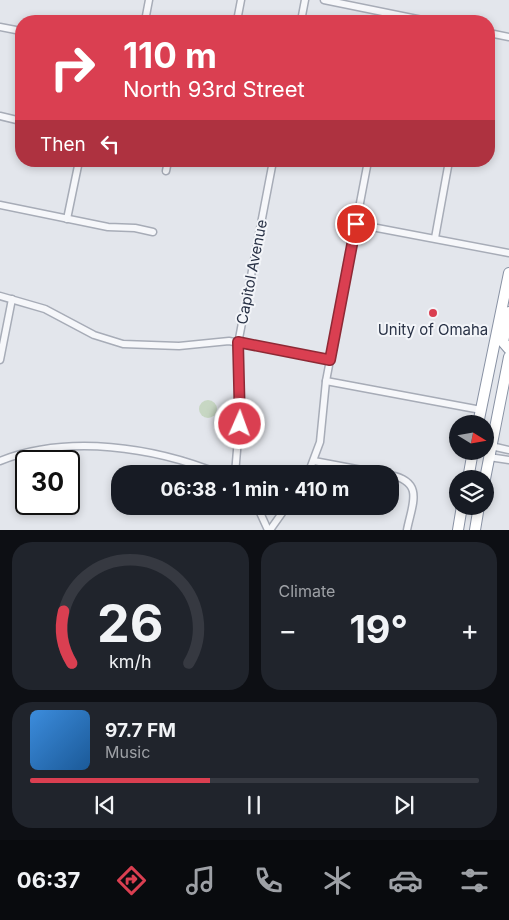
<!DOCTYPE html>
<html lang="en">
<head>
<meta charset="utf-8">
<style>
	:root { --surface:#171b24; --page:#20242c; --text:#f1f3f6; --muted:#9ea1a6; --line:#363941; --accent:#da3f51 }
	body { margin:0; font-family:Inter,sans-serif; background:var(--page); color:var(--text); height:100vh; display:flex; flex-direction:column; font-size:19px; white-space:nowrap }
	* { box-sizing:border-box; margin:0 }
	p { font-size:16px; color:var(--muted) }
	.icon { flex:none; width:28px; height:28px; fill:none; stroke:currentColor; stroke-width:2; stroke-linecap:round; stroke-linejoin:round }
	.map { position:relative; height:530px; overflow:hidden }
	.details { display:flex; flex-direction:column; gap:12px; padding:12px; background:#0d0f14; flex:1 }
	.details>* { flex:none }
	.top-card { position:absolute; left:15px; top:15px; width:480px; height:152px; border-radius:20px; box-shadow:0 2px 8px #0003; background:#da3f51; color:#fff; overflow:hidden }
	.needle { width:32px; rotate:101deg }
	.controls { position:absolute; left:449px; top:415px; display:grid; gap:10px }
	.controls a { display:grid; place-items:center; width:45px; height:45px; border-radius:50%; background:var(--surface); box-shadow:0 2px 8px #0003; font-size:25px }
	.speed { position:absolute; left:15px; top:450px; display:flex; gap:10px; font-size:25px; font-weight:700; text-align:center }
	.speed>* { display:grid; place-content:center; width:65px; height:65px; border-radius:50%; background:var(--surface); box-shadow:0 2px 8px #0003; line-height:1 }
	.speed .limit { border:2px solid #111; border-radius:8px; background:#fff; color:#111 }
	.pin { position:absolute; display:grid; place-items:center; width:42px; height:42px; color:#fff; margin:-21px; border:2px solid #fff; border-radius:50%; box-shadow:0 1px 5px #0007 }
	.me { position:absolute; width:55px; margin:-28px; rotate:2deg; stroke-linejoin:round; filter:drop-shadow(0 0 4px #0008) }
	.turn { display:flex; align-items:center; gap:18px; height:105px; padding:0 25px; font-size:22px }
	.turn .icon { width:65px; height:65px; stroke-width:2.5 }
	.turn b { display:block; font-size:35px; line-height:42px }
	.then { display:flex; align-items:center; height:48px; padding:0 25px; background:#0003; gap:10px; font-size:19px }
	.big { font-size:38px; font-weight:700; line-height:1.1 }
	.details .widget { flex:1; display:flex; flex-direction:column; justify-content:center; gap:8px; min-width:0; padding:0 18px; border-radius:20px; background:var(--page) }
	.details .dial { align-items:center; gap:0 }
	.dial svg { height:130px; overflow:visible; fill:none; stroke:var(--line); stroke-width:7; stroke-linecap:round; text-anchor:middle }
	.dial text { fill:var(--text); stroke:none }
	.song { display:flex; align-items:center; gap:15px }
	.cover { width:60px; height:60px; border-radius:8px; background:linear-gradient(135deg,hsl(210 70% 55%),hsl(210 70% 35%)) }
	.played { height:5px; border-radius:2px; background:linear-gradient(90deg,var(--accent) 40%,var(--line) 40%) }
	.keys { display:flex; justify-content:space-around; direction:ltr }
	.heat { display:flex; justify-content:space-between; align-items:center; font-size:28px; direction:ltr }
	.details .tiles { flex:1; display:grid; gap:12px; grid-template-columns:1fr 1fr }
	.widget:last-child { grid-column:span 2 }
	.trip { position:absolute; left:111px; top:465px; width:288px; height:50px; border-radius:20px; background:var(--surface); box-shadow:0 2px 8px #0003; font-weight:700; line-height:50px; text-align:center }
	.tab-bar { display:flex; height:80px; justify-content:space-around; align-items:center; background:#090b0e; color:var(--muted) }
	.tab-bar .icon { width:35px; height:35px }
	.tab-bar .current { color:var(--accent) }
	.tab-bar b { font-size:22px; color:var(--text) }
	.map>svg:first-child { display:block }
</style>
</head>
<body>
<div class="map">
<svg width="509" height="530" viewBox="0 0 509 530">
	<rect width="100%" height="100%" fill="#e3e6ec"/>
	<!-- green -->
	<circle fill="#c7d7c3" cx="208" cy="409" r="9"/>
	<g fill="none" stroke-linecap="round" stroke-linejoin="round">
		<!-- minor casing -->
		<g stroke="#a7acb7" stroke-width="9">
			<g id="minor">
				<polyline points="324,0 427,21"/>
				<polyline points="145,21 149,0"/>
				<polyline points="237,21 241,0"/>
				<polyline points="301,21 305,0"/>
				<polyline points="0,27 21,31"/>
				<polyline points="489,33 509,37"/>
				<polyline points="0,116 21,121"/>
				<polyline points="166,171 168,161"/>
				<polyline points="0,205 108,227 135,228 153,232"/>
				<polyline points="67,219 79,161"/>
				<polyline points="356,224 509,253"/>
				<polyline points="435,238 449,161"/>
				<polyline points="0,296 45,309 94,335 123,344 179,346 229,341 330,360"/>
				<polyline points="0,360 12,299"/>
				<polyline points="326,381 481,410"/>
				<polyline points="491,446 509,450"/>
				<polyline points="489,457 509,460"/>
				<path d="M0,461C68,434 154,447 220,474"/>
				<polyline points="314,461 383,474"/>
				<polyline points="235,474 241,403 237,349 273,161"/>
				<polyline points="308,474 320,442 326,381 368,161"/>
				<path d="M390,475C425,482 412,504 407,530"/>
				<polyline points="257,506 268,530"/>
				<polyline points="270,530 287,506"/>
			</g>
		</g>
		<!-- highway casing -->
		<g stroke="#8992a4" stroke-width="12">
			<g id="highway">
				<polyline points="509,312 503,342 509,349"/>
				<polyline points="478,424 509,273"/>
				<polyline points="468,479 473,451"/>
				<polyline points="485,479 509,357"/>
				<polyline points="458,530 462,506"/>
				<polyline points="475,530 479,506"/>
			</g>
		</g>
		<!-- minor -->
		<use href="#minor" stroke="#f6f7fa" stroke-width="6"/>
		<!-- highway -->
		<use href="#highway" stroke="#fff" stroke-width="10"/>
	</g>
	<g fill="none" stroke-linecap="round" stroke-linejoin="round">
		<!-- route casing -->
		<g stroke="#8e2935" stroke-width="12">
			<polyline id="route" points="240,424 238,342 330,360 356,224"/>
		</g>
		<!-- route -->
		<use href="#route" stroke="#da3f51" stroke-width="9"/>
	</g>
	<!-- markers -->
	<circle fill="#da3f51" stroke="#f3f5f9" stroke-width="2" cx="433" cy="313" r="5"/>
	<g text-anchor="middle" stroke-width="4" stroke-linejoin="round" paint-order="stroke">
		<!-- street labels -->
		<g font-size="15" fill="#293246" stroke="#f3f5f9">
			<text transform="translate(252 272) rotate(-79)" y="5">Capitol Avenue</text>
		</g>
		<!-- poi labels -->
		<g font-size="15" fill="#293246" stroke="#f3f5f9">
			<text x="433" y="335">Unity of Omaha</text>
		</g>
	</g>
</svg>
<div class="controls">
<a><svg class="needle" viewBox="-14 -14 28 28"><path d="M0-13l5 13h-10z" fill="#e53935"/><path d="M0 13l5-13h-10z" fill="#9ea1a6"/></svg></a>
<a><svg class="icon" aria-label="layers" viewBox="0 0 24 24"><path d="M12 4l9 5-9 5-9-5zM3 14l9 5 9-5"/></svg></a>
</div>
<div class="speed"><div class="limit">30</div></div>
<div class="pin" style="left:356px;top:224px;background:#d93025"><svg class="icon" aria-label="arrive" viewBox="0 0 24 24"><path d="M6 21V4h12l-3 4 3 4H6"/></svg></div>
<svg class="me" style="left:240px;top:424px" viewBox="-20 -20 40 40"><circle r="17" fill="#da3f51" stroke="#fff" stroke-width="3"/><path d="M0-11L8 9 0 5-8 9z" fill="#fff"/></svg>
<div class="trip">06:38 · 1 min · 410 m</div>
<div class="top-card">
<div class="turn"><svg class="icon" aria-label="right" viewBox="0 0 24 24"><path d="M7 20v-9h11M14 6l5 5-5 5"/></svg><div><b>110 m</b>North 93rd Street</div></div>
<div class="then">Then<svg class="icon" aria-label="left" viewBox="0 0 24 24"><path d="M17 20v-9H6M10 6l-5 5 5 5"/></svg></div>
</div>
</div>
<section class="details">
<div class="tiles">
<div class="widget dial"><svg viewBox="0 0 100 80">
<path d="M14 69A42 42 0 1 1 86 69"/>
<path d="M14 69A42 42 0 0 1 9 37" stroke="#da3f51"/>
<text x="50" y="56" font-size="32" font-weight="700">26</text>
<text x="50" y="72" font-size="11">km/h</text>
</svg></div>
<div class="widget"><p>Climate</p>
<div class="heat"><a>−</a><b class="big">19°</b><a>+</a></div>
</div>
<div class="widget">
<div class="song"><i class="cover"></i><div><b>97.7 FM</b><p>Music</p></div></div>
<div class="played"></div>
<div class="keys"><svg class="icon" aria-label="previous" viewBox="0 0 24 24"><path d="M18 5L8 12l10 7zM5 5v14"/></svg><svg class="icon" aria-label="pause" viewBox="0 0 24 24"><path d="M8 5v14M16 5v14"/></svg><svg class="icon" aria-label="next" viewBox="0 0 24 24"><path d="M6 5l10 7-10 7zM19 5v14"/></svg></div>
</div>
</div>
</section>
<nav class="tab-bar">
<b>06:37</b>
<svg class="icon current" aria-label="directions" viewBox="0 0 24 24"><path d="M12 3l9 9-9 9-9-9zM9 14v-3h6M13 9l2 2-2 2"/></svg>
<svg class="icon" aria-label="music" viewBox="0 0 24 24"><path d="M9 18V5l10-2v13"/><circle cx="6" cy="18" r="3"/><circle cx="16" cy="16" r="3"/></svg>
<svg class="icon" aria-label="phone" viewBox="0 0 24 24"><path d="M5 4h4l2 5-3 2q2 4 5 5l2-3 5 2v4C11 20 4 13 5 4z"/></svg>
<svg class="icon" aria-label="climate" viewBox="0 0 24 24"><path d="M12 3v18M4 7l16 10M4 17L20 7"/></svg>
<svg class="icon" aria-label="car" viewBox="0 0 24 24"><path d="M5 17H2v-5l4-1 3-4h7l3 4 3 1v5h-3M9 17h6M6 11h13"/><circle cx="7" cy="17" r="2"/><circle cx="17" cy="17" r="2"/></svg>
<svg class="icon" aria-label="filters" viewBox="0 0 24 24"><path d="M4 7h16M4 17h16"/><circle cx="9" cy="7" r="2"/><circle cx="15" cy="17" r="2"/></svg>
</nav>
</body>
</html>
